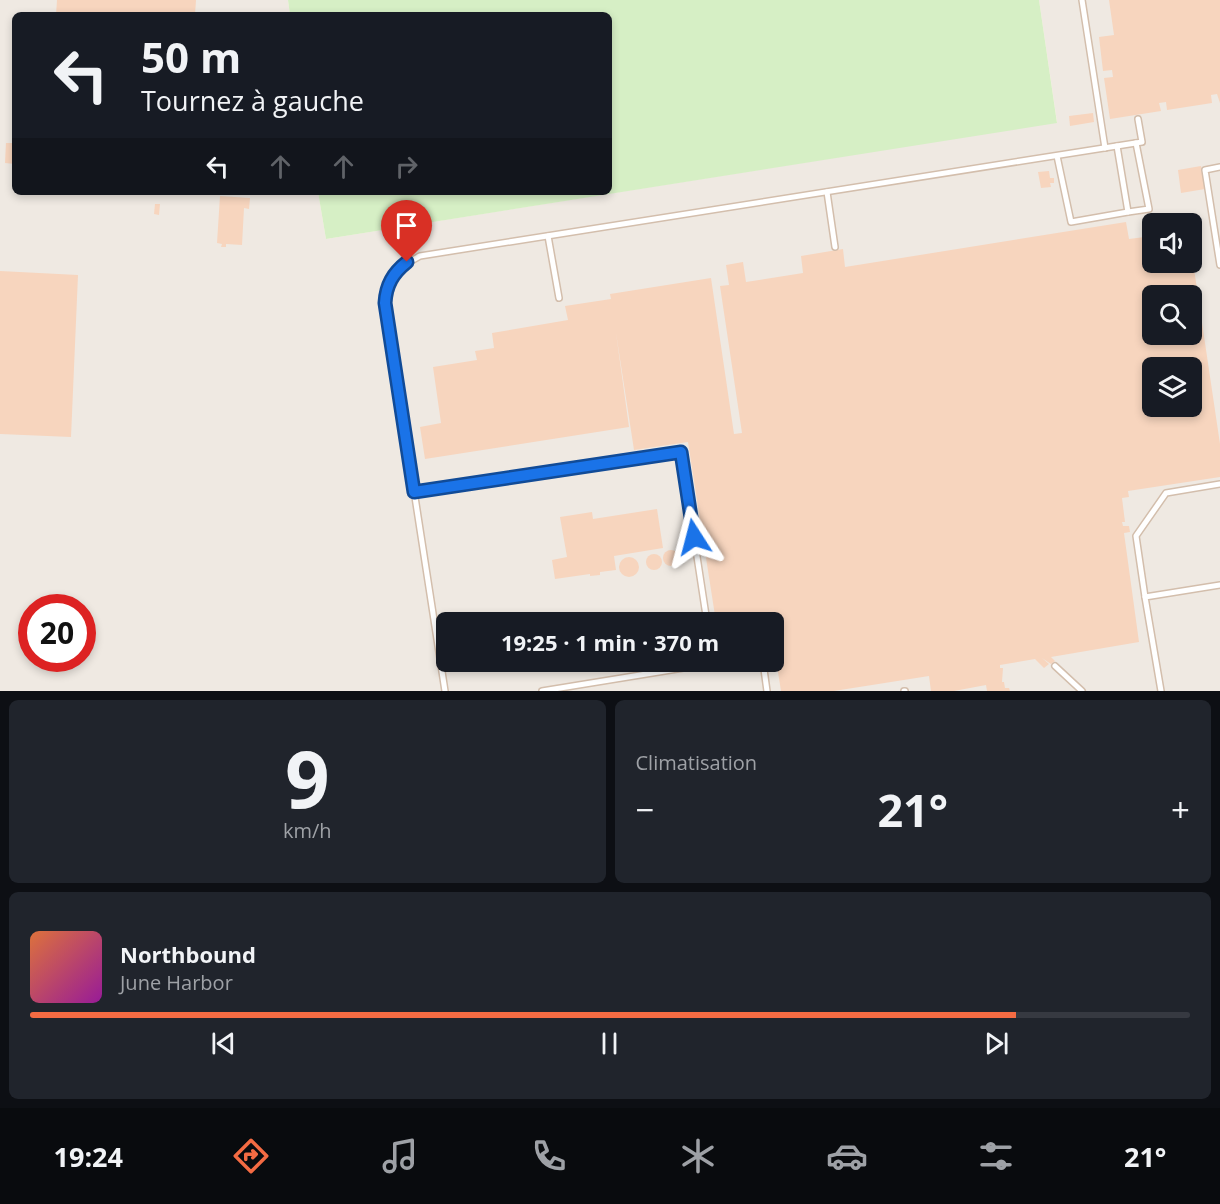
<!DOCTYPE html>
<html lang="fr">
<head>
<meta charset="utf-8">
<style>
	:root { --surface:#171b24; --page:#20242c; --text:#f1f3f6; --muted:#9ea1a6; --line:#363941; --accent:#f46b43 }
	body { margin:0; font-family:"Open Sans",sans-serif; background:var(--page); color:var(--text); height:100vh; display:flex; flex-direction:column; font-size:22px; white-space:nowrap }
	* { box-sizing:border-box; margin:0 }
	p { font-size:20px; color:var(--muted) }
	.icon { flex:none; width:33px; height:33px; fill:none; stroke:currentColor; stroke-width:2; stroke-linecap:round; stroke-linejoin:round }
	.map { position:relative; height:691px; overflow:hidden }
	.sheet { display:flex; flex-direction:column; gap:9px; padding:9px; background:#0d0f14; flex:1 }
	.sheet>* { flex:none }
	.hud { position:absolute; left:12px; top:12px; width:600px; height:183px; border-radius:9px; box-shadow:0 3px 9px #0003; background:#171b24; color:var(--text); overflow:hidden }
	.fabs { position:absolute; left:1142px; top:213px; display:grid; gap:12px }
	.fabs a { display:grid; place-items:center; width:60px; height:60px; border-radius:9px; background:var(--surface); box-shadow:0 3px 9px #0003; font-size:30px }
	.speed { position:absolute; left:18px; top:594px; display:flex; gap:12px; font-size:30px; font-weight:700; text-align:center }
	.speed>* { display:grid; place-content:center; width:78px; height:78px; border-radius:50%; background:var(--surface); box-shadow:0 3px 9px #0003; line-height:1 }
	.speed .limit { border:9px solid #d22; background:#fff; color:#111 }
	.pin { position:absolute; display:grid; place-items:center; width:51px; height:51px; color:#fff; margin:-62px -26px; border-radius:50% 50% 50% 0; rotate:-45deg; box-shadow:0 0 6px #0007 }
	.pin .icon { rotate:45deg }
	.me { position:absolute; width:66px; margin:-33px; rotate:351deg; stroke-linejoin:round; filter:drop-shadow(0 0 4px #0008) }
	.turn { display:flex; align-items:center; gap:21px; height:126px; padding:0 30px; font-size:27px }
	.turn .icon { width:78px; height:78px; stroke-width:2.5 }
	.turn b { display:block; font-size:42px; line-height:51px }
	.lanes { display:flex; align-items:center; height:57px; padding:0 30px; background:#0003; justify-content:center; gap:30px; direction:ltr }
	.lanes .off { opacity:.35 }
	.big { font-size:45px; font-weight:700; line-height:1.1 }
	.sheet .card { flex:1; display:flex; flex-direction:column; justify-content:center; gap:9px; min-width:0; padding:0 21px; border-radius:9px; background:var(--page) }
	.sheet .dial { align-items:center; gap:0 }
	.dial b { font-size:78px; line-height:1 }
	.song { display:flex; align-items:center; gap:18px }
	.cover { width:72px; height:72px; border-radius:9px; background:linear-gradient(135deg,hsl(20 70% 55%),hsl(300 70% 35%)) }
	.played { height:6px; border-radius:3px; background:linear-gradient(90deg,var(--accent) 85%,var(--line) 85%) }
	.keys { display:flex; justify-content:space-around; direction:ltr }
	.heat { display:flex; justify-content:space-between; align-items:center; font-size:33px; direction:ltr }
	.sheet .tiles { flex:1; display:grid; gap:9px; grid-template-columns:1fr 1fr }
	.card:last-child { grid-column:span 2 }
	.trip { position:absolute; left:436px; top:612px; width:348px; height:60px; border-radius:9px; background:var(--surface); box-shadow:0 3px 9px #0003; font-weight:700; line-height:60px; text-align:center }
	.tabs { display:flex; height:96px; justify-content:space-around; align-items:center; background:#090b0e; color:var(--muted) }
	.tabs .icon { width:42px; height:42px }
	.tabs .current { color:var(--accent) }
	.tabs b { font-size:27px; color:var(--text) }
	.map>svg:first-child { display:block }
</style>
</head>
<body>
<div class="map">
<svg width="1220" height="691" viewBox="0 0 1220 691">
	<rect width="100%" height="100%" fill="#fef6e9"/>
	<!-- industrial -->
	<path fill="#efe9e2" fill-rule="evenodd" d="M0,0H288L290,15H15V192H318L326,239L1057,122L1039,0H1220V691H0ZM1152,224H1191V262H1152ZM1152,296H1191V334H1152ZM1152,368H1191V406H1152ZM32,608H82V658H32ZM447,622H774V662H447Z"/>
	<!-- green -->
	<polygon fill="#d6efc5" points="288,0 1039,0 1057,123 326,239 318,192 609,192 609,15 290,15"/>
	<!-- building -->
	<g fill="#f7d5be" fill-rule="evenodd">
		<polygon points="57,0 196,0 195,15 56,15"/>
		<polygon points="1109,0 1220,0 1220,103 1217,94 1211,95 1212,103 1167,110 1166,102 1159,103 1161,111 1110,119 1104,78 1113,77 1112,70 1103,71 1099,37 1114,35"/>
		<polygon points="1093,113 1094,122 1070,126 1069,116"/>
		<polygon points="6,143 15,143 15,164 5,163"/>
		<polygon points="1201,166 1205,189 1181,193 1178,170"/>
		<polygon points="1049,171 1050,178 1054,178 1054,183 1050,183 1051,187 1041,188 1038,172"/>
		<polygon points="220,196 250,198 249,209 244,208 242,245 226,244 226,247 221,247 222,244 217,243"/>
		<polygon points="155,204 160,204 159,215 154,214"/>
		<path d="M1126,222L1129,239L1152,236V262H1193L1220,444V477L1128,491L1129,497L1122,498L1125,522H1122L1123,526H1129L1130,532L1124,533L1139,642L1051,657L1055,661L1051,664L1042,658L1049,664L1044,668L1035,659L1000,665V668H1003L1002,682H1004L1005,688H1009L1010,691H987L986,685L954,691H931L929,676L834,691H781L774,647V622H716L688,442L634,450L616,333L629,427L425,459L420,427L441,423L433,367L477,360L475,351L494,348L492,333L568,320L565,306L611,299L610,294L711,278L734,434L742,433L720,286L729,285L726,265L743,262L746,282L803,273L801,256L843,249L845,267ZM1152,296H1191V334H1152ZM1152,368H1191V406H1152Z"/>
		<polygon points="0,271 78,275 71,437 0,434"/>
		<polygon points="657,509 663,548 614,556 616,570 600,572 600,575 590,576 590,574 555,579 552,560 567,557 560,517 592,512 593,519"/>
		<circle cx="671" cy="558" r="8"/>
		<circle cx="654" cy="562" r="8"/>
		<circle cx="629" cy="567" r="10"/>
	</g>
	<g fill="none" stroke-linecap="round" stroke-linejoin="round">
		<!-- service casing -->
		<g stroke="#d3beac" stroke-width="8">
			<g id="service">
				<polyline points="1082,0 1105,148"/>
				<polyline points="1057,156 1071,222 1128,212 1117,146"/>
				<polyline points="1220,167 1205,170 1220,265"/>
				<polyline points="827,192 835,247"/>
				<polyline points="1128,212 1149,209 1136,143"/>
				<polyline points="548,236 559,298"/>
				<polyline points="414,492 681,452 707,622"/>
				<polyline points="1145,597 1136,536 1166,493 1220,484"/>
				<polyline points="763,662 767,691"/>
				<polyline points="714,663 728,662"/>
				<polyline points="1055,666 1082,691"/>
				<path d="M445,691L385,303C387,279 399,267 420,256L1142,142L1138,119"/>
				<polyline points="542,691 714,663 714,662"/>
				<polyline points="904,691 905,691"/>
				<polyline points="1161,691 1145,597 1220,585"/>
			</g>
		</g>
		<!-- service -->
		<use href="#service" stroke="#fff" stroke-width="5"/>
	</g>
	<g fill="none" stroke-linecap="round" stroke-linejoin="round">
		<!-- route casing -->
		<g stroke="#114b97" stroke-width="15">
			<path id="route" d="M407,262C393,273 386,285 385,303L414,492L681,452L694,537"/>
		</g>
		<!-- route -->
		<use href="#route" stroke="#1a73e8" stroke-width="10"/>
	</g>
</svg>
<div class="fabs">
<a><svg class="icon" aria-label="sound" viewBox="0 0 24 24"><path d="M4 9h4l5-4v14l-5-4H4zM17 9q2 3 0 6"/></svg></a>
<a><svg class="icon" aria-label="search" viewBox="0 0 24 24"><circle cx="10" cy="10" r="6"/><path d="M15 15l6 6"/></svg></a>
<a><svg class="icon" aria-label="layers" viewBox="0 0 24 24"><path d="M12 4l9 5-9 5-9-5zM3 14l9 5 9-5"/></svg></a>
</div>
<div class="speed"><div class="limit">20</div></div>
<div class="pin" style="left:407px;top:262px;background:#d93025"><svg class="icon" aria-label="arrive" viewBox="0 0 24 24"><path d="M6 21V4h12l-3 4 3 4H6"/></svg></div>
<svg class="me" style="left:694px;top:537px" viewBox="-20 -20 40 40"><path d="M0-17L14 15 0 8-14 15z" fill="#1a73e8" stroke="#fff" stroke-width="4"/></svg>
<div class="trip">19:25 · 1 min · 370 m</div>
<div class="hud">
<div class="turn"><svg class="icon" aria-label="left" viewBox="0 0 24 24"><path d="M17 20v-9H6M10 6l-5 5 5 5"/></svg><div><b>50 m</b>Tournez à gauche</div></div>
<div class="lanes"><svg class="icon" aria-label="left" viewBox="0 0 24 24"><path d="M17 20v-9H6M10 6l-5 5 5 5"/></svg><svg class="icon off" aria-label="ahead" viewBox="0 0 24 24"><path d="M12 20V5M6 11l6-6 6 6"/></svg><svg class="icon off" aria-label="ahead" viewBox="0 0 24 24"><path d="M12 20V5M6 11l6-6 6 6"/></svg><svg class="icon off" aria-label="right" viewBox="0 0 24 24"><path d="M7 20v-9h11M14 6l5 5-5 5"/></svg></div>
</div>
</div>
<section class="sheet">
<div class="tiles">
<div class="card dial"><b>9</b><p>km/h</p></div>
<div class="card"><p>Climatisation</p>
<div class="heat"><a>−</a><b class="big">21°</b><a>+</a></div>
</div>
<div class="card">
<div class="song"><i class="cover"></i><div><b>Northbound</b><p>June Harbor</p></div></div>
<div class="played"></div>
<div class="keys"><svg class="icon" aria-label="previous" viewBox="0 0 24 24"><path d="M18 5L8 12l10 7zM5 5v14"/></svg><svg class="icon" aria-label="pause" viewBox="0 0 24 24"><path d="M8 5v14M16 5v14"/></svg><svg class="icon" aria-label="next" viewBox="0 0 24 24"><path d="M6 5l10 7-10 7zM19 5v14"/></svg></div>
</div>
</div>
</section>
<nav class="tabs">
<b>19:24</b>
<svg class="icon current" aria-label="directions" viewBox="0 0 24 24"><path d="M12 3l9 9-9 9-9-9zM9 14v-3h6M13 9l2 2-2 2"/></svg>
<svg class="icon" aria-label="music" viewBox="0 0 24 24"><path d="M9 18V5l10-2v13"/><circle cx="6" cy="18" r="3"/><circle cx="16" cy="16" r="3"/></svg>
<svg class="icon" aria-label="phone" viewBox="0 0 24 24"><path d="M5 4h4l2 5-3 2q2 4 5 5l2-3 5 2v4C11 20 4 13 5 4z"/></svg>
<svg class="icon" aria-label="climate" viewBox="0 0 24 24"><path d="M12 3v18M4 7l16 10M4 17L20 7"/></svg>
<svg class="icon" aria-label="car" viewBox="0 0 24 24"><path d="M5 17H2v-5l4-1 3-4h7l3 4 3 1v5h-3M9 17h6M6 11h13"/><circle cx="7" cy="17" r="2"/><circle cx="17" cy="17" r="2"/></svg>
<svg class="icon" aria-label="filters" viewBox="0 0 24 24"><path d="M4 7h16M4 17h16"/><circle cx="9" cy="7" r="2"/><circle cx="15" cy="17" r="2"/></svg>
<b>21°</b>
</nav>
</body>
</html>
